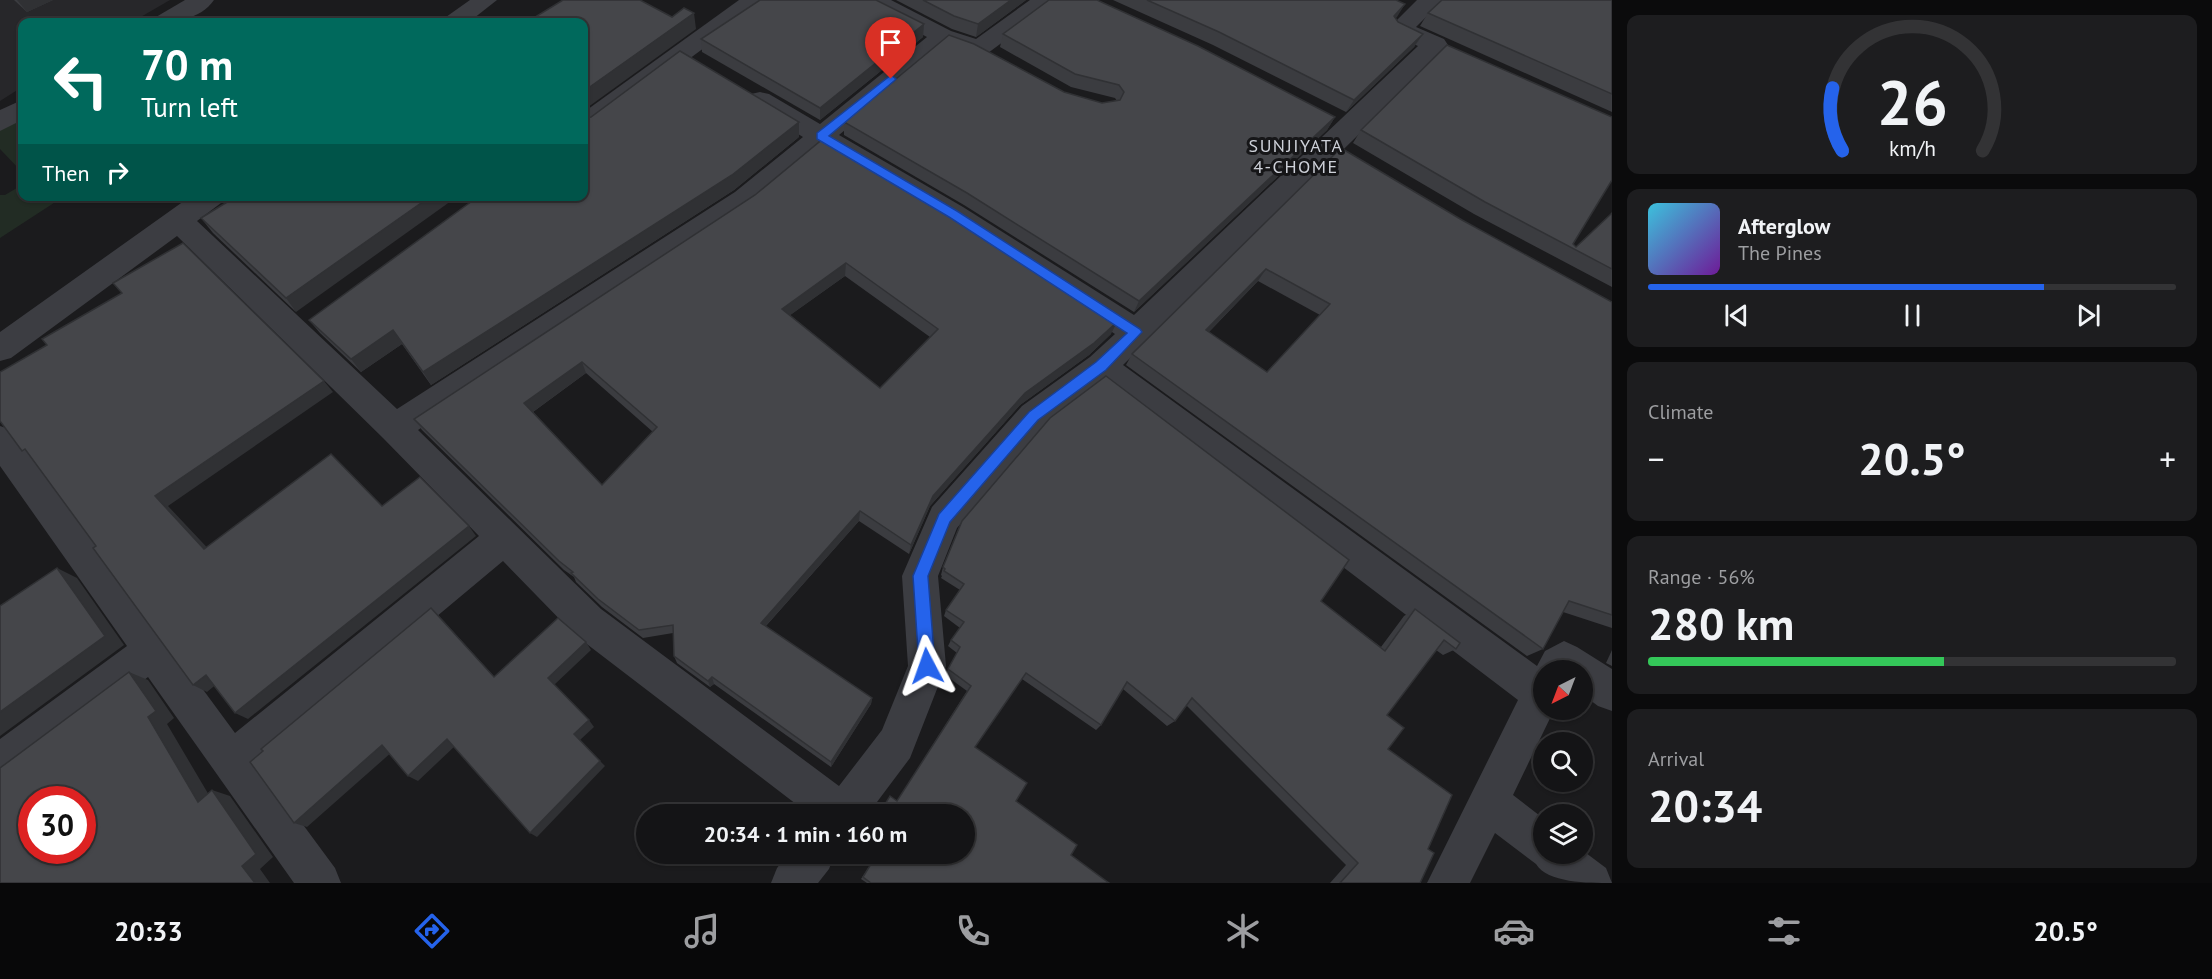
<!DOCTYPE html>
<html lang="en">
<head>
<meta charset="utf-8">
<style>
	:root { --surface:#141416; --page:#1d1d1f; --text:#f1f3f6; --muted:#9d9ea1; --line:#333335; --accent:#2563eb }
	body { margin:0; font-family:"PT Sans",sans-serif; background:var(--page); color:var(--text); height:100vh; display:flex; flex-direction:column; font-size:22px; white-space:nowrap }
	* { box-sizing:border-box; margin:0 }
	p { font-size:20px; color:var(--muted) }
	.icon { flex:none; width:33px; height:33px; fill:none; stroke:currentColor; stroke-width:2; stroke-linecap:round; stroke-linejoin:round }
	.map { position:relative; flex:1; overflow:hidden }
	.side { display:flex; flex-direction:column; gap:15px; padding:15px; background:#0b0b0c; width:600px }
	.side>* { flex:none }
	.banner { position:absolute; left:18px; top:18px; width:570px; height:183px; border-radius:12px; box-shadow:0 2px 4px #0004,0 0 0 2px var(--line); background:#00695c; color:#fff; overflow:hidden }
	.needle { width:39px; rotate:222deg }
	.tools { position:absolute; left:1533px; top:660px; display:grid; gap:12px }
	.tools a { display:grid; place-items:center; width:60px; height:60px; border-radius:50%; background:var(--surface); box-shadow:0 2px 4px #0004,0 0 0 2px var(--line); font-size:30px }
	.speed { position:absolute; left:18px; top:786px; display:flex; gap:12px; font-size:30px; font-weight:700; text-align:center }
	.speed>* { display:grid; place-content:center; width:78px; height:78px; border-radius:50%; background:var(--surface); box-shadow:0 2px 4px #0004,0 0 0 2px var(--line); line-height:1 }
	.speed .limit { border:9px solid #d22; background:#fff; color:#111 }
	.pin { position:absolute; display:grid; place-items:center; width:51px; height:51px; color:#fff; margin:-62px -26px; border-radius:50% 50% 50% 0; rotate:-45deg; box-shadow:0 0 6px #0007 }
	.pin .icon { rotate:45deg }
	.me { position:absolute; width:66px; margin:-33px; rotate:356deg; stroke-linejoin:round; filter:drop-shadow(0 0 4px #0008) }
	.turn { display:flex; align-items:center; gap:21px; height:126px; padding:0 24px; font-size:27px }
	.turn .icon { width:78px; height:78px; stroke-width:2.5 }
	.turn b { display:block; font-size:42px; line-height:51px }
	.then { display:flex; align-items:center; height:57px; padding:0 24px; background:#0003; gap:12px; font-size:22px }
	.big { font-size:45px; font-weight:800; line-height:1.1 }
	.side .card { flex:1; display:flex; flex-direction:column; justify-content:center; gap:9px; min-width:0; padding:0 21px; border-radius:12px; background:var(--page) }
	.side .dial { align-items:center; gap:0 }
	.dial svg { height:156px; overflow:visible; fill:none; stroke:var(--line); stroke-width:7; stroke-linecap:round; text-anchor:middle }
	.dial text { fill:var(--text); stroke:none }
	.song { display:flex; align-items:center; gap:18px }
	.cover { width:72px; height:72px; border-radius:9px; background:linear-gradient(135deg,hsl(190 70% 55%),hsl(280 70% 35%)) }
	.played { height:6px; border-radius:3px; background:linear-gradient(90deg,var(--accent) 75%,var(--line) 75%) }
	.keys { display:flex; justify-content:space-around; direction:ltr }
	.heat { display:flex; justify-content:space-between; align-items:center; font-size:33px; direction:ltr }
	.charge { height:9px; border-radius:4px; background:linear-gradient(90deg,#34c759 56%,var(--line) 0) }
	.trip { position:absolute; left:636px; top:804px; width:339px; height:60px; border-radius:30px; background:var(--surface); box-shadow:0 2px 4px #0004,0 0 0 2px var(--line); font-weight:800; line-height:60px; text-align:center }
	.menu { display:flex; height:96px; justify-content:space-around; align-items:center; background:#080809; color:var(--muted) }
	.menu .icon { width:42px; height:42px }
	.menu .active { color:var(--accent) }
	.menu b { font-size:27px; color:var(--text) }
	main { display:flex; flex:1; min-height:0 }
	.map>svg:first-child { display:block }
</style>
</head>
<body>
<main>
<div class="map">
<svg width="1612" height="883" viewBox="0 0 1612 883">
	<rect width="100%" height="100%" fill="#1b1b1d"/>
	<!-- built -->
	<polygon fill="#27272a" points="0,0 170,0 132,22 22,22 22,87 0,101"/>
	<!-- green -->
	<g fill="#222c24">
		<polygon points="22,115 22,172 0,149 0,129"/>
		<polygon points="22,185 22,196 63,197 0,238 0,195 5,195"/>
	</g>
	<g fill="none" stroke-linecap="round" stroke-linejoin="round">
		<!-- minor -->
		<g fill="#3c3d42" fill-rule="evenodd">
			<path d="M185,0H214C200,20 174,22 153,22L156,17Z"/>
			<polygon points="470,0 497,0 469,22 443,22 446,17"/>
			<polygon points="739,0 766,0 762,5 593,130 584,133 584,112"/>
			<path d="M861,0H891L951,31L976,39L1030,0H1057L1053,5L988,53L979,56L947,45L839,135L963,207L1134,315L1418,46L1392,34L1388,29L1417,0H1443L1416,27L1444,39L1448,45L1445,50L1123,365L1537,666L1545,651L1564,641L1577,647L1612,669V711L1598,706L1582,694V670H1544V710H1554L1513,795L1544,819V854H1582V850L1606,868L1612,883C1588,883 1547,883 1536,864L1495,833L1470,883H1427L1518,700L1101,383L1044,426L957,528L938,576L946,666L910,758L868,814H809L575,635L503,561L259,765L335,868L341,883H294L148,677L14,778L0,784V739L127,646L0,466V426L12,430L235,733L479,536L383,438L177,236L11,358L0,361V332L191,196H224L221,203L197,221L397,409L735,192L803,137L751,106L747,100L751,94L760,92L769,94L820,124L927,37L865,5ZM823,149L943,221L1115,334L1090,357L1022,406L932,507L902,576L908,666L882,730L839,786L601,609L418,430L755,206Z"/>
			<polygon points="22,100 22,120 0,131 0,110"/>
			<polygon points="788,854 835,854 829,869 818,883 771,883 777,868"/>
		</g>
	</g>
	<!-- wall -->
	<g fill="#3b3c40" fill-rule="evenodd">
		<polygon points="14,0 53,0 27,12"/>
		<polygon points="896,0 1026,0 976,37 952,29"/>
		<polygon points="1113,0 1396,0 1405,4 1395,18 1398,22 1423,34 1414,47 1346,112 1213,45"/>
		<polygon points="1612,0 1612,112 1420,26 1428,13"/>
		<polygon points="924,24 923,37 820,120 702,52 701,39"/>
		<polygon points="1003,34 1335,117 1327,130 1134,312 964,205 844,135 844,122 1064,92 1102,103 1117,101 1115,98 1071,87 1000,47"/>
		<polygon points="1361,130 1576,247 1612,213 1612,287 1474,214 1353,143"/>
		<polygon points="799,137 734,190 431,385 402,344 361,372 320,333 309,320"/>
		<path d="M1341,148L1462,220L1612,302V628L1563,612L1543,649L1527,656L1126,365L1132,354ZM1258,281L1320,315L1267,372L1209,332Z"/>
		<path d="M755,195L1111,334L1089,355L1020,405L930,506L909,554L859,521L766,626L872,698L871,704L831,767L714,684L710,687L677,663L674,656L673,633L643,638L602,607L576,582L574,577L564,570L422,430L414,419ZM845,276L930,337L880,388L790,315ZM586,373L653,432L602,485L533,412Z"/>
		<polygon points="237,196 296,312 213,233 201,218"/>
		<polygon points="943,567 1321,601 1381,647 1404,616 1415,609 1456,649 1443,655 1436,650 1387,715 1388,749 1428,849 1420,883 1330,883 1346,865 1186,705 1175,721 1167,726 1123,689 1101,725 1096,730 1022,679 975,747 1016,801 1071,855 1109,883 867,883 861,879 877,854 964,854 897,801 967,691 945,675 957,653 948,646 951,640 960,628 944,616 946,610 960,590 941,578 942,576 941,575"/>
		<polygon points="1612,650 1612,666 1606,663"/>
	</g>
	<!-- shaded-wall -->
	<g fill="#303134">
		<polygon points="17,0 53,0 27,12"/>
		<polygon points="1011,0 1026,0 976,37 978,24"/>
		<polygon points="1405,4 1397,17 1386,29 1394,16"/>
		<polygon points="694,13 696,29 584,110 584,91"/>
		<polygon points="924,24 923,37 820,120 820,108"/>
		<polygon points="1423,34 1414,47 1346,112 1354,100"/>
		<polygon points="1335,117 1327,130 1134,312 1139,301"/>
		<polygon points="799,122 799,137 734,190 431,385 423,372"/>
		<polygon points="431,196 458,196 296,312 286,298"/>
		<polygon points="846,263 845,276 782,321 782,309"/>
		<polygon points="1266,269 1258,281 1199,342 1206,330"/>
		<polygon points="1117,322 1111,334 1089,355 1020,405 930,506 909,554 911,545 933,496 1025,393"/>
		<polygon points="393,330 402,344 361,372 351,359"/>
		<polygon points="582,362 586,373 530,414 524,403"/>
		<polygon points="324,381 333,392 168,506 217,558 204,549 155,496"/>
		<polygon points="860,511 859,521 762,630 761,623"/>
		<polygon points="469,526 476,536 248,719 235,713"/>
		<polygon points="57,568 77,578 124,645 0,736 0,712"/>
		<polygon points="431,608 440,617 501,684 494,677"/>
		<polygon points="586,642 591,650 554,685 548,678"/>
		<polygon points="129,672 148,680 174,718 167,724 216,807 198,802 148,717"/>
		<polygon points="206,675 219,682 207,692 193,685"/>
		<polygon points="712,677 714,684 710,687 708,681"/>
		<polygon points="872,698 871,704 831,767 831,762"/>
		<polygon points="589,720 594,727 580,740 574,734"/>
		<polygon points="447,739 456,745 418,781 408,776"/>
		<polygon points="382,745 393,751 307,827 294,823"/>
		<polygon points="600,761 605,766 537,837 530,833"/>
		<polygon points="212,790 230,796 273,857 260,869 270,883 255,883 242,866"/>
	</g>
	<!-- building -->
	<g fill="#45464a" stroke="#303134" stroke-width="1.5" fill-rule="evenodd">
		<polygon points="563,0 640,0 672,17 684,8 694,13 584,91 584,22 527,22"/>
		<polygon points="760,0 876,0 924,24 820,108 701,39"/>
		<polygon points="923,0 1011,0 978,24 954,16"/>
		<polygon points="1049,0 1097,0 1198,46 1335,117 1139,301 967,193 844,122 949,35 974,44 1064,92 1102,103 1120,100 1124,92 1119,85 1075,74 1003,34"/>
		<polygon points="1147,0 1396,0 1405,4 1394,16 1398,22 1423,34 1354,100 1219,32"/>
		<polygon points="1442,0 1612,0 1612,94 1428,13"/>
		<polygon points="1447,45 1612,117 1612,180 1573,244 1576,247 1612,213 1612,269 1485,202 1361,130"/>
		<polygon points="680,51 799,122 732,175 423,372 393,330 351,359 309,320 479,196 584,196 584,118 591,117"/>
		<path d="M824,138L944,210L1117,322L1094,343L1025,393L933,496L911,545L860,511L761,623L872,698L831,762L712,677L708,681L674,656L673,625L639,630L598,599L571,573L573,572L559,561L414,419L755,195ZM846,263L938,329L880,388L782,309ZM582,362L657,427L602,485L524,403Z"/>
		<path d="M1341,148L1462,220L1612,302V615L1569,601L1543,649L1132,354ZM1266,269L1330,304L1267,372L1206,330Z"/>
		<polygon points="237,196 431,196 286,298 201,218"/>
		<polygon points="183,243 324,381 155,496 204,549 331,454 382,506 420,477 469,526 235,713 206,675 193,685 93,548 96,546 25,449 22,451 0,421 0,372 47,345 42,339 122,293 113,283"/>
		<polygon points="1106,376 1349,560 1321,601 1385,651 1415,609 1460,643 1456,649 1444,640 1387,715 1404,728 1388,749 1452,795 1428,849 1434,853 1420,883 1340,883 1358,863 1192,698 1175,721 1127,682 1101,725 1026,673 975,747 1027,783 1016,801 1077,845 1071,855 1109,883 871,883 863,877 877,854 964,854 964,814 879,814 890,796 897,801 971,686 948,669 960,647 951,640 964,622 946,610 964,584 944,571 945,569 943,567 962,521 1050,418"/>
		<polygon points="57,568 105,636 0,712 0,606"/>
		<polygon points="431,608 494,677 558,618 586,642 548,678 589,720 574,734 600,761 530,833 447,739 408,776 382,745 294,823 250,762 263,751 261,749"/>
		<path d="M129,672L156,711L148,717L198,802L212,790L256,854L242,866L255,883H0V768ZM32,800H82V850H32Z"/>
	</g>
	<!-- route -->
	<polygon fill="#2563eb" stroke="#184099" stroke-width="1.5" points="891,75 896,79 894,81 829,136 957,211 1140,329 1142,332 1106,370 1038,420 950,522 928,576 935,666 933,671 927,673 922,671 919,666 913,576 939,514 1029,412 1096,362 1127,333 949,217 817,139 817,133"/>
	<g text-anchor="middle" stroke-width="6" stroke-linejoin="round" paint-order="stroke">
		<!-- neighbourhood labels -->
		<g font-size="18" letter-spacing="1.5" fill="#ced1d9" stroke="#161618">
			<text x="1296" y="152">SUNJIYATA<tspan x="1296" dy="21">4-CHOME</tspan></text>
		</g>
	</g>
</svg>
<div class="tools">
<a><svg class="needle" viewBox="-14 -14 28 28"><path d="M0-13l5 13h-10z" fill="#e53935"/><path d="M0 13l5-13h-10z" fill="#9d9ea1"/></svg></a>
<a><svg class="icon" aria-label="search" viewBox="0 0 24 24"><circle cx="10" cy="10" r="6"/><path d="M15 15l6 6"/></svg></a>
<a><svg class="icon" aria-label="layers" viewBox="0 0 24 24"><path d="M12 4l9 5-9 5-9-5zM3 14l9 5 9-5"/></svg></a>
</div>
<div class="speed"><div class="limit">30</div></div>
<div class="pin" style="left:891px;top:79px;background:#d93025"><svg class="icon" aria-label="arrive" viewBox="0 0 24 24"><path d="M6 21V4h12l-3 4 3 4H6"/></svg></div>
<svg class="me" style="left:927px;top:666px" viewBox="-20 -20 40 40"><path d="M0-17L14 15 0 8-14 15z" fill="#2563eb" stroke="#fff" stroke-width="4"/></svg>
<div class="trip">20:34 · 1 min · 160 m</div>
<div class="banner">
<div class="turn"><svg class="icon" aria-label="left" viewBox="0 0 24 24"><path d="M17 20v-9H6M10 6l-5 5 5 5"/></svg><div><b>70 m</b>Turn left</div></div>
<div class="then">Then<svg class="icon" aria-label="right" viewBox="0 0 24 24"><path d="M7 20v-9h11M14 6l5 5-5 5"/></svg></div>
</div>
</div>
<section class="side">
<div class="card dial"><svg viewBox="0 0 100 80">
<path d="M14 69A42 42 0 1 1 86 69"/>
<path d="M14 69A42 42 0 0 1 9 37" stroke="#2563eb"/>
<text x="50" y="56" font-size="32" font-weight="700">26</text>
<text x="50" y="72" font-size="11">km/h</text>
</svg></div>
<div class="card">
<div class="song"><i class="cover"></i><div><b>Afterglow</b><p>The Pines</p></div></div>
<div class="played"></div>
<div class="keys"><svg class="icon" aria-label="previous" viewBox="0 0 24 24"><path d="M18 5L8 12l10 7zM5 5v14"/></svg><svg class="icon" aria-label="pause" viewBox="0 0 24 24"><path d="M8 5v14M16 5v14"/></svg><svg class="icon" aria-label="next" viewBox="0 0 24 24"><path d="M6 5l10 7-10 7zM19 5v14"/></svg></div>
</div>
<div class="card"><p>Climate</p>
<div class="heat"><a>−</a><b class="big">20.5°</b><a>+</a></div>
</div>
<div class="card"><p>Range · 56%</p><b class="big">280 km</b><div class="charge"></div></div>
<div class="card"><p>Arrival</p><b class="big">20:34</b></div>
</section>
</main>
<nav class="menu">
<b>20:33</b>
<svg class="icon active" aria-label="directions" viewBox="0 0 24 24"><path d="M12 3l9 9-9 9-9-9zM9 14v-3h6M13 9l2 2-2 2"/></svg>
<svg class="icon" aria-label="music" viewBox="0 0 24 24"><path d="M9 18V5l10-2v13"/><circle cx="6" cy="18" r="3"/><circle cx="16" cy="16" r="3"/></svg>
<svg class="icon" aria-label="phone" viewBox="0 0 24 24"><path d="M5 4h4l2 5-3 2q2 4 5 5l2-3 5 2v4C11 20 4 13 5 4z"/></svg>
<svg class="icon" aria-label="climate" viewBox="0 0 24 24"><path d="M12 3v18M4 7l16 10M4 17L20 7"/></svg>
<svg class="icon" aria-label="car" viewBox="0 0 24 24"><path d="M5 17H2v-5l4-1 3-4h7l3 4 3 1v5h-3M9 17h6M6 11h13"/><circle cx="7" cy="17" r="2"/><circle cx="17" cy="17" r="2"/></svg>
<svg class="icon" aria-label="filters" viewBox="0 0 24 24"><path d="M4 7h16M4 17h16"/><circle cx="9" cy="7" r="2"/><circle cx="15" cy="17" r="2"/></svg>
<b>20.5°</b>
</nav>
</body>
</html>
